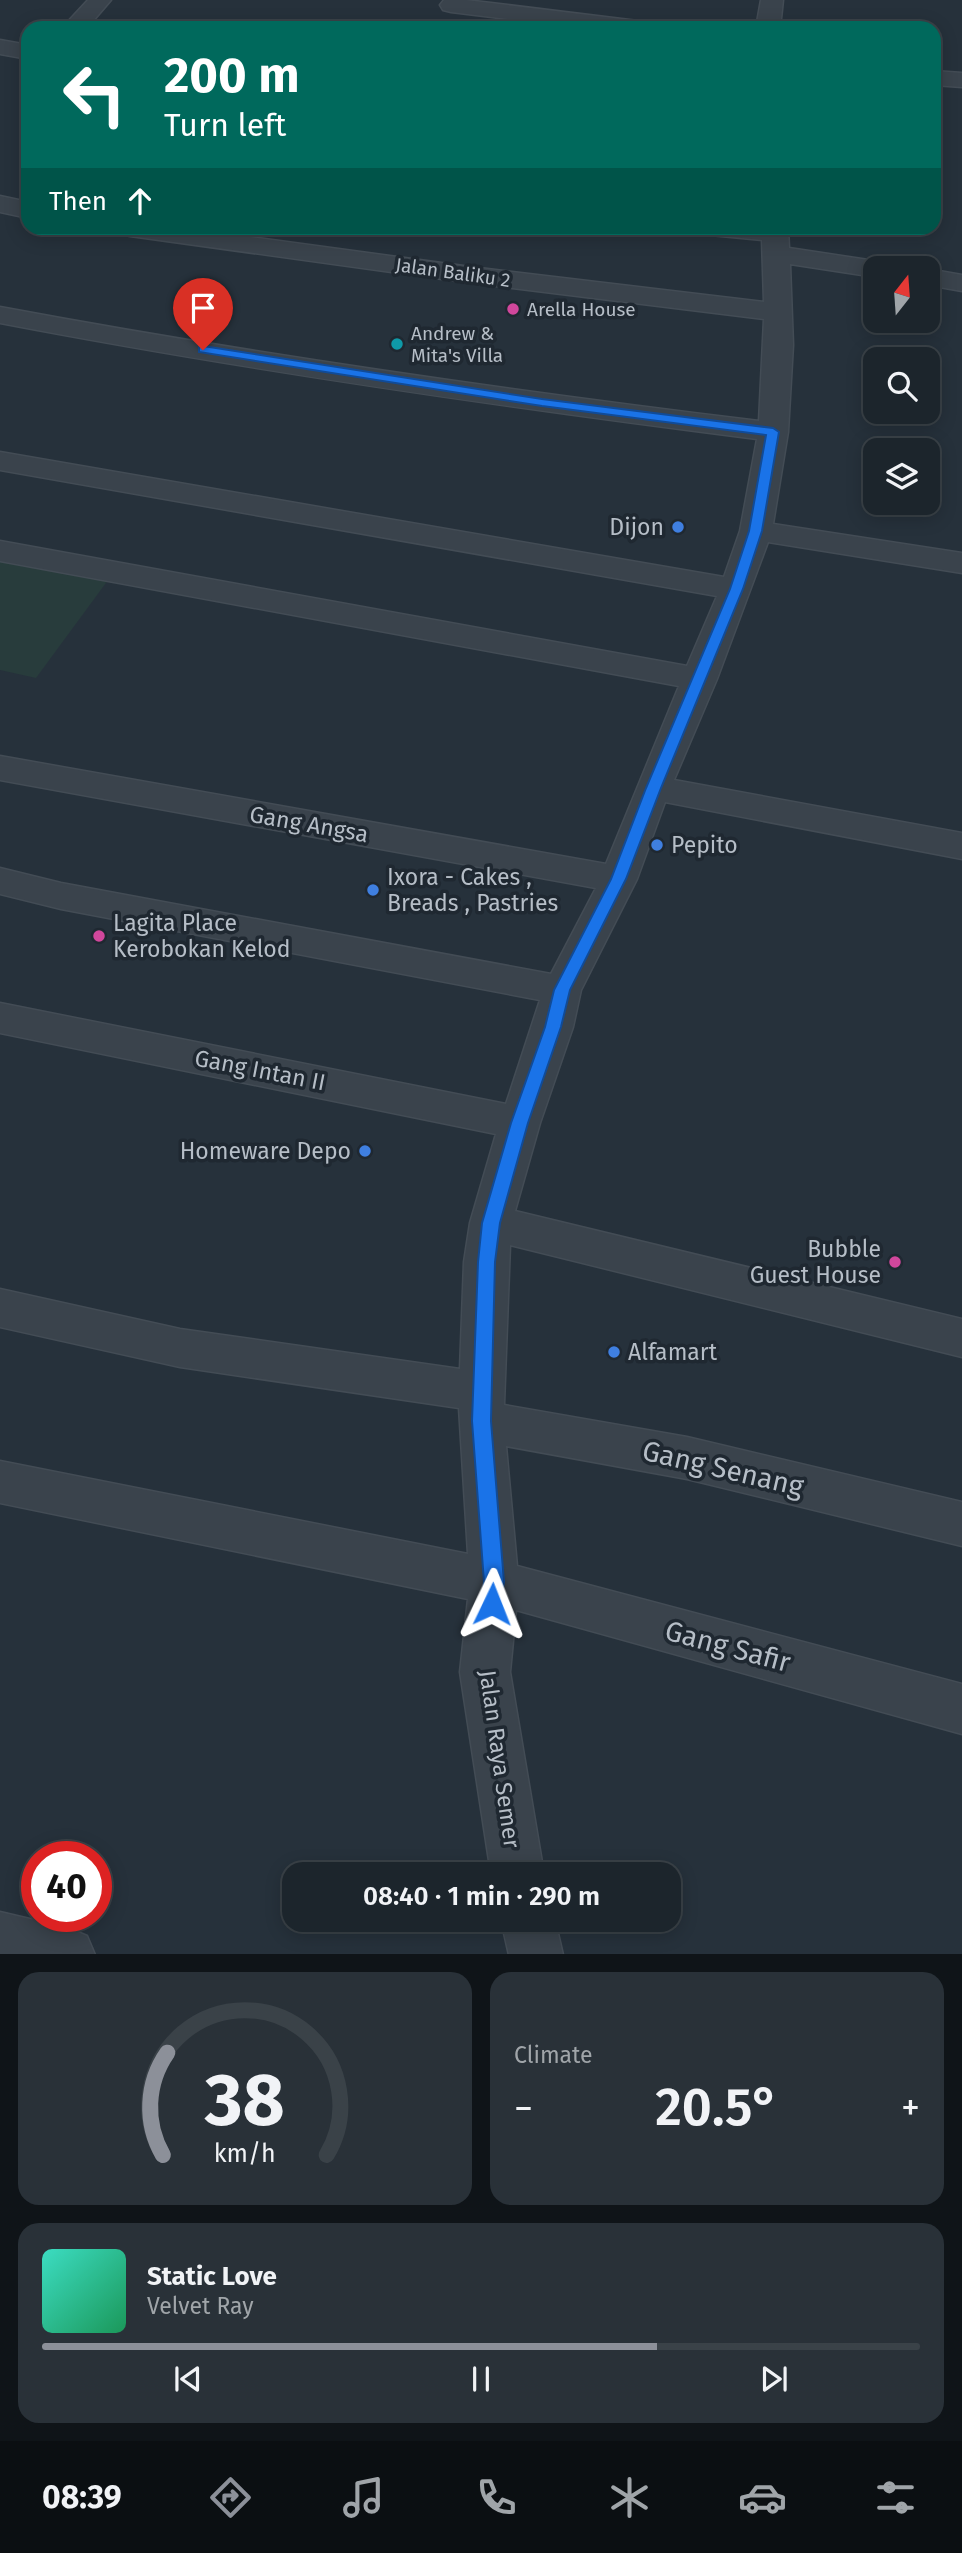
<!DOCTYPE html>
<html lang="en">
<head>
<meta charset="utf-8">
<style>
	:root { --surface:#1c252c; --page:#293138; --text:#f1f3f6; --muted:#a0a5a9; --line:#3a4248; --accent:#8c9099 }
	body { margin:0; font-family:"Fira Sans",sans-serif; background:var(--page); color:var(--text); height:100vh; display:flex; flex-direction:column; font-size:26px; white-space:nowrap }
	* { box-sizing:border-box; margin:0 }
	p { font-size:23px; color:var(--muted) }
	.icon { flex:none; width:38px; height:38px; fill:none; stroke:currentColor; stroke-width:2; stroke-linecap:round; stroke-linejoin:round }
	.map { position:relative; height:1954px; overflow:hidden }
	.details { display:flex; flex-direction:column; gap:18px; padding:18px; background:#0f1418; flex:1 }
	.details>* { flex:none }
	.hud { position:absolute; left:21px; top:21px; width:920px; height:214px; border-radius:21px; box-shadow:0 4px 18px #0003,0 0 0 2px var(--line); background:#00695c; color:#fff; overflow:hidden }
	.needle { width:46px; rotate:17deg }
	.tools { position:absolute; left:863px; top:256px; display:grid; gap:14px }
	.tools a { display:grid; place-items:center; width:77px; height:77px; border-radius:14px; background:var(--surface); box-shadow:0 4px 18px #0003,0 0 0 2px var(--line); font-size:35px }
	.speed { position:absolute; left:21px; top:1841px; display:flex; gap:14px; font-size:35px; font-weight:700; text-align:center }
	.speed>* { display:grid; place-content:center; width:91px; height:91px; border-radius:50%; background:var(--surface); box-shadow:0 4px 18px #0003,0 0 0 2px var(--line); line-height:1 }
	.speed .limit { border:10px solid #d22; background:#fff; color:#111 }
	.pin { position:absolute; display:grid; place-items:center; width:60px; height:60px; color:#fff; margin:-72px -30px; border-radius:50% 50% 50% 0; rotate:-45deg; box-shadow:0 0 7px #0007 }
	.pin .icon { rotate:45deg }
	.me { position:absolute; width:77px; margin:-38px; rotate:2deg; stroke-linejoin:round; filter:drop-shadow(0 0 5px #0008) }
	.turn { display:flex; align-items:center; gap:24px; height:147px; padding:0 28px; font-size:32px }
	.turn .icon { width:91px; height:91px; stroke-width:2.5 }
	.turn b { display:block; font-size:49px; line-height:60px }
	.then { display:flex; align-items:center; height:66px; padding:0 28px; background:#0003; gap:14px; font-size:26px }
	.big { font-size:52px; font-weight:600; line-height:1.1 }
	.details .widget { flex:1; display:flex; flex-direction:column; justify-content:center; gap:10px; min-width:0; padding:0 24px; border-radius:21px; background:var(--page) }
	.details .dial { align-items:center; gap:0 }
	.dial svg { height:182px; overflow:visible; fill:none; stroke:var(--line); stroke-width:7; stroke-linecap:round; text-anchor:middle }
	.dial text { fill:var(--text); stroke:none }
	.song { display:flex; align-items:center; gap:21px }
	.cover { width:84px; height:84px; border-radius:10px; background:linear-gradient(135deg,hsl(170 70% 55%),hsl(150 70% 35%)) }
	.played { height:7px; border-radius:4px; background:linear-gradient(90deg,var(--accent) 70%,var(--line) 70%) }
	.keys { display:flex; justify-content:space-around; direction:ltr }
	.heat { display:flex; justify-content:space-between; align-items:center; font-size:38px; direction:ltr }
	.details .tiles { flex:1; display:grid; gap:18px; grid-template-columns:1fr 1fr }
	.widget:last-child { grid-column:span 2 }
	.trip { position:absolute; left:282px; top:1862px; width:399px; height:70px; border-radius:21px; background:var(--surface); box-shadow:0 4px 18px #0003,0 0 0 2px var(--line); font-weight:600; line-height:70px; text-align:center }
	.dock { display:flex; height:112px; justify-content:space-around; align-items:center; background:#0b0f12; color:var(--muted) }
	.dock .icon { width:49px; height:49px }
	.dock .current { color:var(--accent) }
	.dock b { font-size:32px; color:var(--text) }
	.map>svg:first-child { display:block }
</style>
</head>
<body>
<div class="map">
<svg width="962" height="1955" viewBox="0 0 962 1955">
	<rect width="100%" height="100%" fill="#26313b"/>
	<!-- green -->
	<polygon fill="#283c3c" points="0,552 114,572 36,678 0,670"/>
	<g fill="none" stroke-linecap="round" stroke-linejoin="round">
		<!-- minor casing -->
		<g stroke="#434c55" stroke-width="3">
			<g id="minor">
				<polygon points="88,0 111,0 87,28 62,28"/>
				<polygon points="444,0 466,0 638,21 646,23 650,28 582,28 451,12 443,10 440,5"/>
				<polygon points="761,0 783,0 780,28 756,28"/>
				<polygon points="0,40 28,45 28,59 0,54"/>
				<polygon points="934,71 962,73 962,87 934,85"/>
				<polygon points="0,196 28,202 28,218 0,212"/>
				<path d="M117,228H184L471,267L764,302L762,240L700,234L696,228H788L789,248L875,261L885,263L888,268H875V277L790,264L793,345L788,432L773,524L962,553V573L768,542L717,679L674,780L962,833V859L665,802L637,879L581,990L573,1027L540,1123L515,1211L962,1319V1357L510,1245L504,1405L687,1437L962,1502V1546L687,1479L506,1446L517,1566L962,1684V1734L516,1610L510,1672L544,1874H491L460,1672L468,1599L0,1503V1461L468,1554L459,1408L180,1367L0,1327V1289L180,1329L460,1369L464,1262L470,1223L496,1134L0,1033V1003L506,1104L540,1000L61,909L0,894V868L61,883L551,974L596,888L0,780V756L606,864L679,686L0,561V541L687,666L717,596L0,470V452L724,577L740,531L757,439C504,407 251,371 0,323V307C252,354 505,390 759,421L764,319L471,283L130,236L121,234Z"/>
				<polygon points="928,269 962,275 962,291 928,285"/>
				<polygon points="0,1912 68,1928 87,1936 95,1955 0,1955"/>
				<polygon points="501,1920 555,1920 563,1955 509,1955"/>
			</g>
		</g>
		<!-- minor -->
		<use href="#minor" fill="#3a434c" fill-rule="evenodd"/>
	</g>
	<!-- route -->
	<polygon fill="#1a73e8" stroke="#114b97" stroke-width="2" points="203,346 542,399 773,428 779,432 762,531 743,589 661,788 626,879 570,990 561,1027 528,1123 500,1223 495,1262 491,1421 504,1582 499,1611 492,1614 485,1611 482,1604 484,1582 472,1421 478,1262 482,1223 511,1123 545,1027 554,990 611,879 646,788 730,589 749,531 766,435 542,406 199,352 199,347"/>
	<!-- markers -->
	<g fill="#d1479c" stroke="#1f2831" stroke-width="2.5">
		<circle cx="513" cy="309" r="7"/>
		<circle cx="99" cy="936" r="7"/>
		<circle cx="895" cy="1262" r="7"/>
	</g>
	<circle fill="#0f9aa8" stroke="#1f2831" stroke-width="2.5" cx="397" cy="344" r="7"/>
	<g fill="#3f7fe0" stroke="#1f2831" stroke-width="2.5">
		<circle cx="678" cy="527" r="7"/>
		<circle cx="657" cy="845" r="7"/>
		<circle cx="373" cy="890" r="7"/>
		<circle cx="365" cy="1151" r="7"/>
		<circle cx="614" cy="1352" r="7"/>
	</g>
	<g text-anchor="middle" stroke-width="7" stroke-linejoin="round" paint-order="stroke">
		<!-- far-street labels -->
		<g font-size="19" fill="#b6bec7" stroke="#1f2831">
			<text transform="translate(453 272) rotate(8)" y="7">Jalan Baliku 2</text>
		</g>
		<!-- far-poi labels -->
		<g font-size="19" fill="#b6bec7" stroke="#1f2831" text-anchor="start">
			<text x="527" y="316">Arella House</text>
			<text x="411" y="340">Andrew &amp;<tspan x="411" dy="22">Mita's Villa</tspan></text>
		</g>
		<!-- poi labels -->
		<g font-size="23" fill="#b6bec7" stroke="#1f2831" text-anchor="start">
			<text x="664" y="535" text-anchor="end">Dijon</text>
			<text x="671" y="853">Pepito</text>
			<text x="387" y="885">Ixora - Cakes ,<tspan x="387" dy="26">Breads , Pastries</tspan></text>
			<text x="113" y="931">Lagita Place<tspan x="113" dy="26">Kerobokan Kelod</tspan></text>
			<text x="351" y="1159" text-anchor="end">Homeware Depo</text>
			<text x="881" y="1257" text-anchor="end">Bubble<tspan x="881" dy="26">Guest House</tspan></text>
			<text x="628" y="1360">Alfamart</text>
		</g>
		<!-- street labels -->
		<g font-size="23" fill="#b6bec7" stroke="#1f2831">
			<text transform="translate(309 824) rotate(10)" y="8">Gang Angsa</text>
			<text transform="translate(260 1070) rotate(11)" y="8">Gang Intan II</text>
			<text transform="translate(500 1759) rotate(82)" y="8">Jalan Raya Semer</text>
		</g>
		<!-- near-street labels -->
		<g font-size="28" fill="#b6bec7" stroke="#1f2831">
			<text transform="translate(723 1468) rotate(13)" y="10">Gang Senang</text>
			<text transform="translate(728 1646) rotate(15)" y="10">Gang Safir</text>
		</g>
	</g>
</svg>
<div class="tools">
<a><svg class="needle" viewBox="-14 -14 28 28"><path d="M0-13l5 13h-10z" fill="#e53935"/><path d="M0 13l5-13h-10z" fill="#a0a5a9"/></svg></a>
<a><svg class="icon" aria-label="search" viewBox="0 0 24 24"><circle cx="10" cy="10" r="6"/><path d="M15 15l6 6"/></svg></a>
<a><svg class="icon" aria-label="layers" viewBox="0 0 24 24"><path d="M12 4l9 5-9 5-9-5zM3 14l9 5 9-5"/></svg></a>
</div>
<div class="speed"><div class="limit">40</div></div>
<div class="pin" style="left:203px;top:350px;background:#d93025"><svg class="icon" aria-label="arrive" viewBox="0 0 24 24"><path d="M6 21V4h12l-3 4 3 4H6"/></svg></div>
<svg class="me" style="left:492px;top:1604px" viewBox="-20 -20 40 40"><path d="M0-17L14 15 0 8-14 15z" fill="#1a73e8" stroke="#fff" stroke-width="4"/></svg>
<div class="trip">08:40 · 1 min · 290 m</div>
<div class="hud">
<div class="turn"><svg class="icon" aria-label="left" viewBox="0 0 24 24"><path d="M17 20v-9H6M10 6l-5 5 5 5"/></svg><div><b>200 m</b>Turn left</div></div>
<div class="then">Then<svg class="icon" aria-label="ahead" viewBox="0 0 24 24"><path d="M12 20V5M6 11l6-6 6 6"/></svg></div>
</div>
</div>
<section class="details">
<div class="tiles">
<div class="widget dial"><svg viewBox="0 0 100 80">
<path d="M14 69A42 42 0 1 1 86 69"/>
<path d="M14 69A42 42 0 0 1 16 24" stroke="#8c9099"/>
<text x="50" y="56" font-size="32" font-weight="700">38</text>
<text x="50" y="72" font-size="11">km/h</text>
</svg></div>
<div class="widget"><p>Climate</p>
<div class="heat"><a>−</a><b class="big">20.5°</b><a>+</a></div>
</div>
<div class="widget">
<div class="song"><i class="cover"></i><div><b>Static Love</b><p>Velvet Ray</p></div></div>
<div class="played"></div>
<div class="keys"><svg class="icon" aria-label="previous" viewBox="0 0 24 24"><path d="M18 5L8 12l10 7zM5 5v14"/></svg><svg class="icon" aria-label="pause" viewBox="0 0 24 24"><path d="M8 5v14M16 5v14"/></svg><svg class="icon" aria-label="next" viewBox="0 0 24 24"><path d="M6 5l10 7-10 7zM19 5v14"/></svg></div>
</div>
</div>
</section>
<nav class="dock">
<b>08:39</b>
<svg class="icon current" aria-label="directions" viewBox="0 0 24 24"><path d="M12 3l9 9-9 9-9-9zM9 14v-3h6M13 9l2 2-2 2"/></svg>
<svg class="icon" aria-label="music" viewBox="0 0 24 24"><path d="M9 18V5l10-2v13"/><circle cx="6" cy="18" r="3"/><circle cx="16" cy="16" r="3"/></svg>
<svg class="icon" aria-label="phone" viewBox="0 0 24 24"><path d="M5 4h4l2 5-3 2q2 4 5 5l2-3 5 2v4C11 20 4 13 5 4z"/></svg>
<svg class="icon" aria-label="climate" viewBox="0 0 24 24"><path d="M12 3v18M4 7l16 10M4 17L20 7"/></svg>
<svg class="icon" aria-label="car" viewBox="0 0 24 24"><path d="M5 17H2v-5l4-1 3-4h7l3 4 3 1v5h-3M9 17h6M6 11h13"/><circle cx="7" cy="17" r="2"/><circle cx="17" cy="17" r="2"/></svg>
<svg class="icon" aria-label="filters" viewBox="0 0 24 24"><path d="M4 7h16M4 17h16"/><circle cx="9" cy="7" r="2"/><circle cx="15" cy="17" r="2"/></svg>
</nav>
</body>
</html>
